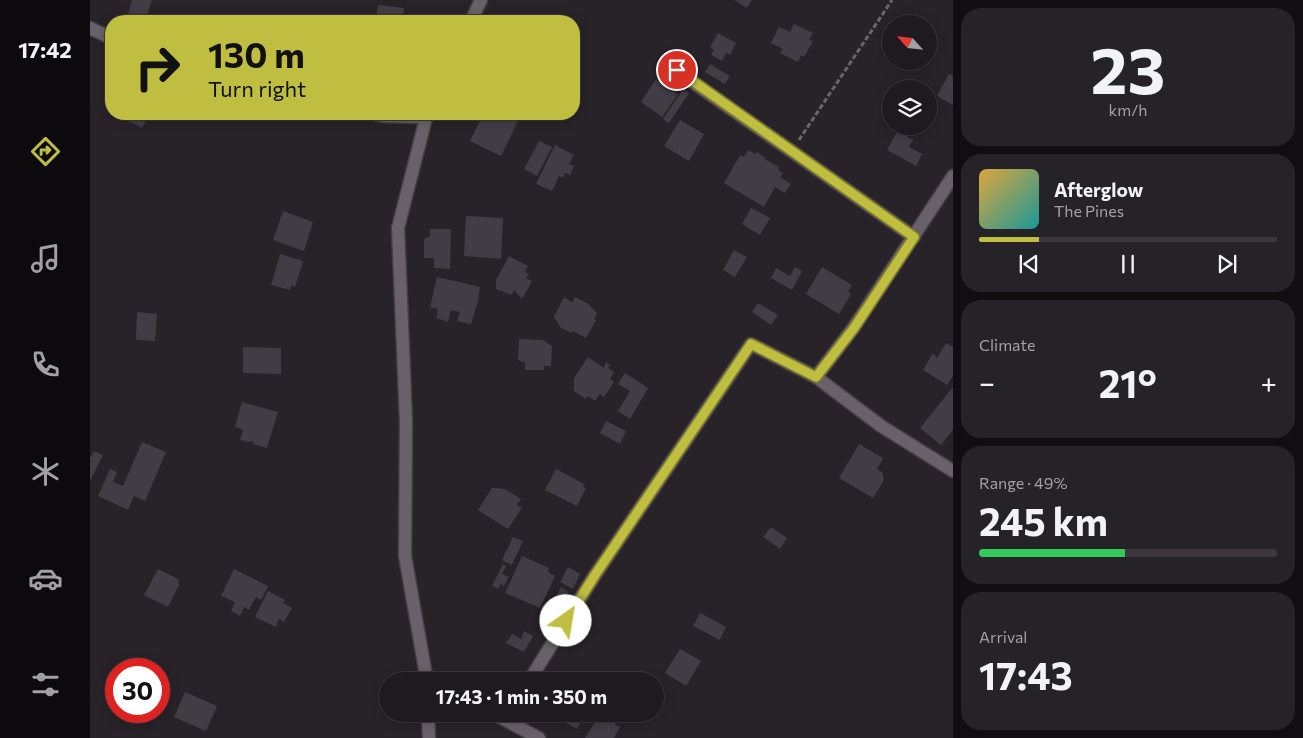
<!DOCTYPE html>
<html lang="en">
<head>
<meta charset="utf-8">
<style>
	:root { --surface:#1e1a1f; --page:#262328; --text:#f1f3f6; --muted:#a1a1a4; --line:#3c383d; --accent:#bfbe41 }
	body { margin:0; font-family:Commissioner,sans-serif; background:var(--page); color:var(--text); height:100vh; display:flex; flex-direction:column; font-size:19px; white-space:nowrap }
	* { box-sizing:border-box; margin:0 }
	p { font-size:16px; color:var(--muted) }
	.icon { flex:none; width:28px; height:28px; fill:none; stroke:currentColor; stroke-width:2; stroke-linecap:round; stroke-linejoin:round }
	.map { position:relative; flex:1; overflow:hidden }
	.drawer { display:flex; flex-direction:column; gap:8px; padding:8px; background:#100e11; width:350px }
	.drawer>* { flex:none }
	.top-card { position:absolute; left:15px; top:15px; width:475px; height:105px; border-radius:20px; box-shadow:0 2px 12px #0003,0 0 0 1px var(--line); background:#bfbe41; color:#111; overflow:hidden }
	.needle { width:32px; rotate:297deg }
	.fabs { position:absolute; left:792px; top:15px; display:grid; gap:10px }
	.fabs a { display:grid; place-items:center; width:55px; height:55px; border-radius:50%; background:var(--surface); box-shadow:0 2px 12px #0003,0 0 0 1px var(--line); font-size:25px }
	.speed { position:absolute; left:15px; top:658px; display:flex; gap:10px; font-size:25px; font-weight:700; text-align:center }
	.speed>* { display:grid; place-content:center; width:65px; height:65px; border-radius:50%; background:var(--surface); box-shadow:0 2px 12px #0003,0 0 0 1px var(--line); line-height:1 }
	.speed .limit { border:8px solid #d22; background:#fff; color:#111 }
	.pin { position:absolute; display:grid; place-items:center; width:42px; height:42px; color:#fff; margin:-21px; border:2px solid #fff; border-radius:50%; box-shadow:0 1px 5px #0007 }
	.me { position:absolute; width:55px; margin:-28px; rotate:32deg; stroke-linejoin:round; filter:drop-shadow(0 0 4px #0008) }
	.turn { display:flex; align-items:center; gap:18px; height:105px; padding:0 20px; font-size:22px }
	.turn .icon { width:65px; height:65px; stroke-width:2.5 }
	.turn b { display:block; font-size:35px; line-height:42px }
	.big { font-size:38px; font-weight:700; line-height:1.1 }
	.drawer .card { flex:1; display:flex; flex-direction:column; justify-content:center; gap:8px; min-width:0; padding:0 18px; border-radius:20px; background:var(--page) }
	.drawer .dial { align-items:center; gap:0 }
	.dial b { font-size:65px; line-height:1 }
	.song { display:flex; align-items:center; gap:15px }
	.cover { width:60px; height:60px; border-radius:8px; background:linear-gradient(135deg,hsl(40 70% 55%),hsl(180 70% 35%)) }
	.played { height:5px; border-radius:2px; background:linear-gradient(90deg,var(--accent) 20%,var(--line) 20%) }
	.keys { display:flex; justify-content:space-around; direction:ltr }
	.heat { display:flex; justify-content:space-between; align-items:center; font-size:28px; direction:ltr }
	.charge { height:8px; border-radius:4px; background:linear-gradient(90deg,#34c759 49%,var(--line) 0) }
	.trip { position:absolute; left:289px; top:672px; width:285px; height:50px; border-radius:25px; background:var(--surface); box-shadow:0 2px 12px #0003,0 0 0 1px var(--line); font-weight:700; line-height:50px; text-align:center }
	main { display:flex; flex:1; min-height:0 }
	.tabs { display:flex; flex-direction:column; width:90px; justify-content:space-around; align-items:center; background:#0c0a0c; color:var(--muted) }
	.tabs .icon { width:35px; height:35px }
	.tabs .active { color:var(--accent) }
	.tabs b { font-size:22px; color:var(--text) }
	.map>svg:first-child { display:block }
</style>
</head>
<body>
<main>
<nav class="tabs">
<b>17:42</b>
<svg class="icon active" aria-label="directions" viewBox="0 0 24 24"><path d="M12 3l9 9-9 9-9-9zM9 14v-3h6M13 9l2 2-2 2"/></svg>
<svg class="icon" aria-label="music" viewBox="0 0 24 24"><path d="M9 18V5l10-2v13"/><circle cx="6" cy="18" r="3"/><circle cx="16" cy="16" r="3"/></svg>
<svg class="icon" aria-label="phone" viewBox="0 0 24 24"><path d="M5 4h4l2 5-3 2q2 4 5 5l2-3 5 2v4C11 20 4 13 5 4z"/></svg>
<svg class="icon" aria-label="climate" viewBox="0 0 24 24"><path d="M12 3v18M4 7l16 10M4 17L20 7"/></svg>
<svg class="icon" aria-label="car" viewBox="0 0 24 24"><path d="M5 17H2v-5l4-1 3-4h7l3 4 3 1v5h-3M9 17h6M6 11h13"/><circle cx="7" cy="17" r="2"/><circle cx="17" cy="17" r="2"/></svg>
<svg class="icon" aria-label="filters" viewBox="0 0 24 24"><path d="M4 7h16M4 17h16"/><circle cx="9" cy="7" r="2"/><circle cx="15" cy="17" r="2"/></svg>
</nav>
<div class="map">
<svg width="863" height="738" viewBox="0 0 863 738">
	<rect width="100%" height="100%" fill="#282229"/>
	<!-- building -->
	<g fill="#423c44">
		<polygon points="42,0 62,0 55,21 36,21"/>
		<polygon points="644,0 662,0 657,8"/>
		<polygon points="288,5 314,8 312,21 286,21"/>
		<polygon points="704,24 723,33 719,40 723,41 714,57 711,55 708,62 690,53 693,49 681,43 689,27 700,32"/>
		<polygon points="628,33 646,43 640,55 636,53 632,61 621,55 624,50 620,47"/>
		<polygon points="620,64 640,76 635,84 615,72"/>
		<polygon points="859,74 863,76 863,105 847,96"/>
		<polygon points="566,79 588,94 572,117 551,102"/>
		<polygon points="593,89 599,93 579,123 573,119"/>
		<polygon points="25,114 60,114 52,128"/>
		<polygon points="393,114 412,114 428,121 411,156 380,141"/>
		<polygon points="590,120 614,134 599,161 574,146"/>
		<polygon points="810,126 823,126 817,137 823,140 819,147 832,154 826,166 797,150"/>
		<polygon points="449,141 462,147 447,176 434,169"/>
		<polygon points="465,145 484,155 479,164 484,166 480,175 475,173 473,178 469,176 462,191 446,184"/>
		<polygon points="658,150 665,154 667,152 676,158 675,159 689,167 688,170 693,173 690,177 701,184 695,193 685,187 674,207 634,183 650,155 654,157"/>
		<polygon points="661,208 680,218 670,235 652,224"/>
		<polygon points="193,211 223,222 214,251 183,240"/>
		<polygon points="376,216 413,218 411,259 374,256"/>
		<polygon points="340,229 361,229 360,269 344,268 344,258 334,258 334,239 340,236"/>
		<polygon points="644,250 657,257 645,277 633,270"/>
		<polygon points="190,254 213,261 205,287 201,285 200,290 181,285"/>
		<polygon points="419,256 438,266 435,272 439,274 436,278 442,281 432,299 424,290 422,295 406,289 406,280"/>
		<polygon points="705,267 712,271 702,290 681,278 686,268 700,276"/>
		<polygon points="732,267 762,285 758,292 761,294 749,314 716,294"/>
		<polygon points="347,277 390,287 388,301 381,324 367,321 370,312 361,310 358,322 346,318 348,309 340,307"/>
		<polygon points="474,297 482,302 485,297 497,303 507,313 504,319 506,320 496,338 483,331 482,333 471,328 464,317"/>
		<polygon points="668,303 688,315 681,325 662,312"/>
		<polygon points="47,312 67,314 65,341 46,340"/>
		<polygon points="429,339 453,340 462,346 461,366 454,366 454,370 435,370 435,363 428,360"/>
		<polygon points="856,343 863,347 863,376 857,385 833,370 843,353 847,358"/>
		<polygon points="153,347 191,348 191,374 153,373"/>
		<polygon points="498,357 514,368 516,362 520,365 518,368 524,372 520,379 524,382 514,397 510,394 505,401 498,396 496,399 484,391 484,378"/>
		<polygon points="535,373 558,388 540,419 528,411 540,391 528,384"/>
		<polygon points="863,387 863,430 851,445 830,428"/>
		<polygon points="152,402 188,412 177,448 163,444 164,442 160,441 159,442 150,440 153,430 145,427"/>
		<polygon points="516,421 536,431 530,444 510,433"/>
		<polygon points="52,442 76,452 55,501 44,496 38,510 8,496 20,469 27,472 23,482 33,486"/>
		<polygon points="769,444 793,458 787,469 792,472 794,480 783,498 749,478"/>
		<polygon points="4,451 13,455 0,481 0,456 1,457"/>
		<polygon points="466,469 494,484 493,487 496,488 487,506 455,490"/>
		<polygon points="402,488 415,489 431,499 427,505 432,508 418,529 388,510"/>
		<polygon points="681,527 697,538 690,549 673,537"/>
		<polygon points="423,537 433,541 422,565 412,560"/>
		<polygon points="432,556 459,568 458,572 465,576 450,608 415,593"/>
		<polygon points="413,564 416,566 412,574 419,577 414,586 411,584 408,589 402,586"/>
		<polygon points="478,567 490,574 483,589 470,582"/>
		<polygon points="68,569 88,579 89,585 78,607 54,595"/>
		<polygon points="144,569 178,586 171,600 166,597 159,610 154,607 150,616 141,611 145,602 131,596"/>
		<polygon points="471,587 479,592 472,602 465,598"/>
		<polygon points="178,591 195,600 193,603 202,608 194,622 189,619 186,627 165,617"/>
		<polygon points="610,613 636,627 630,640 603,626"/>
		<polygon points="434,631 443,636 434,652 416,643 422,634 431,639"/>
		<polygon points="590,649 611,661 596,686 575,673"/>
		<polygon points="95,692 127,706 116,731 84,717"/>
		<polygon points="465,714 495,714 487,729 464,716"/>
		<polygon points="510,714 532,714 525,725 530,727 524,738 495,738"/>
	</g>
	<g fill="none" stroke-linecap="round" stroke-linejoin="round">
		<!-- minor casing -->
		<g stroke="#443f45" stroke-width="15">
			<g id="minor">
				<polyline points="381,21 391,0"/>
				<polyline points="0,28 21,38"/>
				<polyline points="587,71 824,237"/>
				<polyline points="284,114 293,116 335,117"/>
				<polyline points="726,377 764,327 863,176"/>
				<polyline points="337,681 315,556 316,421 308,228 337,114"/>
				<polyline points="439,681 505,575 661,344 726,377 791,426 863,471"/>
				<polyline points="338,714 339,738"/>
				<polyline points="404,714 449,738"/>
			</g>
		</g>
		<!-- path -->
		<polyline stroke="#6a656b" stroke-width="3" stroke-dasharray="5 2.5" stroke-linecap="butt" points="709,140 802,0"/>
		<!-- minor -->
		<use href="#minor" stroke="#68616a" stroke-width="12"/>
	</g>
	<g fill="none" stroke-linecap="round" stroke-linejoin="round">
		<!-- route casing -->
		<g stroke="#7c7c2a" stroke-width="12">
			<polyline id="route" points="476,621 505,575 661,344 726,377 764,328 824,237 587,70"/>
		</g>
		<!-- route -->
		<use href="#route" stroke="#bfbe41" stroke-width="9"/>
	</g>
</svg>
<div class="fabs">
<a><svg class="needle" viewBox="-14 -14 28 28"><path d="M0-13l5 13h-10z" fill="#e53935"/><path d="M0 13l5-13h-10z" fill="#a1a1a4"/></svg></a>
<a><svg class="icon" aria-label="layers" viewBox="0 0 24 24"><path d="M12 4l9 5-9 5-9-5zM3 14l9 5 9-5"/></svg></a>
</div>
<div class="speed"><div class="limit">30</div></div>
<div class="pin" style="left:587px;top:70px;background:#d93025"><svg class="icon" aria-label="arrive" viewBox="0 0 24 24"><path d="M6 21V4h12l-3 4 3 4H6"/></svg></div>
<svg class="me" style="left:476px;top:621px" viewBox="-20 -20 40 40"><circle r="19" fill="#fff"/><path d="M0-13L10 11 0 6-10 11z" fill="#bfbe41"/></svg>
<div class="trip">17:43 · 1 min · 350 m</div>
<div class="top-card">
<div class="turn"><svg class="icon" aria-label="right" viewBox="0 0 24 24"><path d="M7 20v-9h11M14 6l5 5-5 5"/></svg><div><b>130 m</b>Turn right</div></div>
</div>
</div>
<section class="drawer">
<div class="card dial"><b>23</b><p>km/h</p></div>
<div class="card">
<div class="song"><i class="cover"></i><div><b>Afterglow</b><p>The Pines</p></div></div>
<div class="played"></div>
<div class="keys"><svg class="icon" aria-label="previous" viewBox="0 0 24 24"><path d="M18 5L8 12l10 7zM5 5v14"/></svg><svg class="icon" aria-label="pause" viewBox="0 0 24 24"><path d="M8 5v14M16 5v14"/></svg><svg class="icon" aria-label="next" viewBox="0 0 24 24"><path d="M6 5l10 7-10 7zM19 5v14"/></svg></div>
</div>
<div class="card"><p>Climate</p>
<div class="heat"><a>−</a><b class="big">21°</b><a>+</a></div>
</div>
<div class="card"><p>Range · 49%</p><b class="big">245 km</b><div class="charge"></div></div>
<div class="card"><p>Arrival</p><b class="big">17:43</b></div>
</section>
</main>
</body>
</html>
